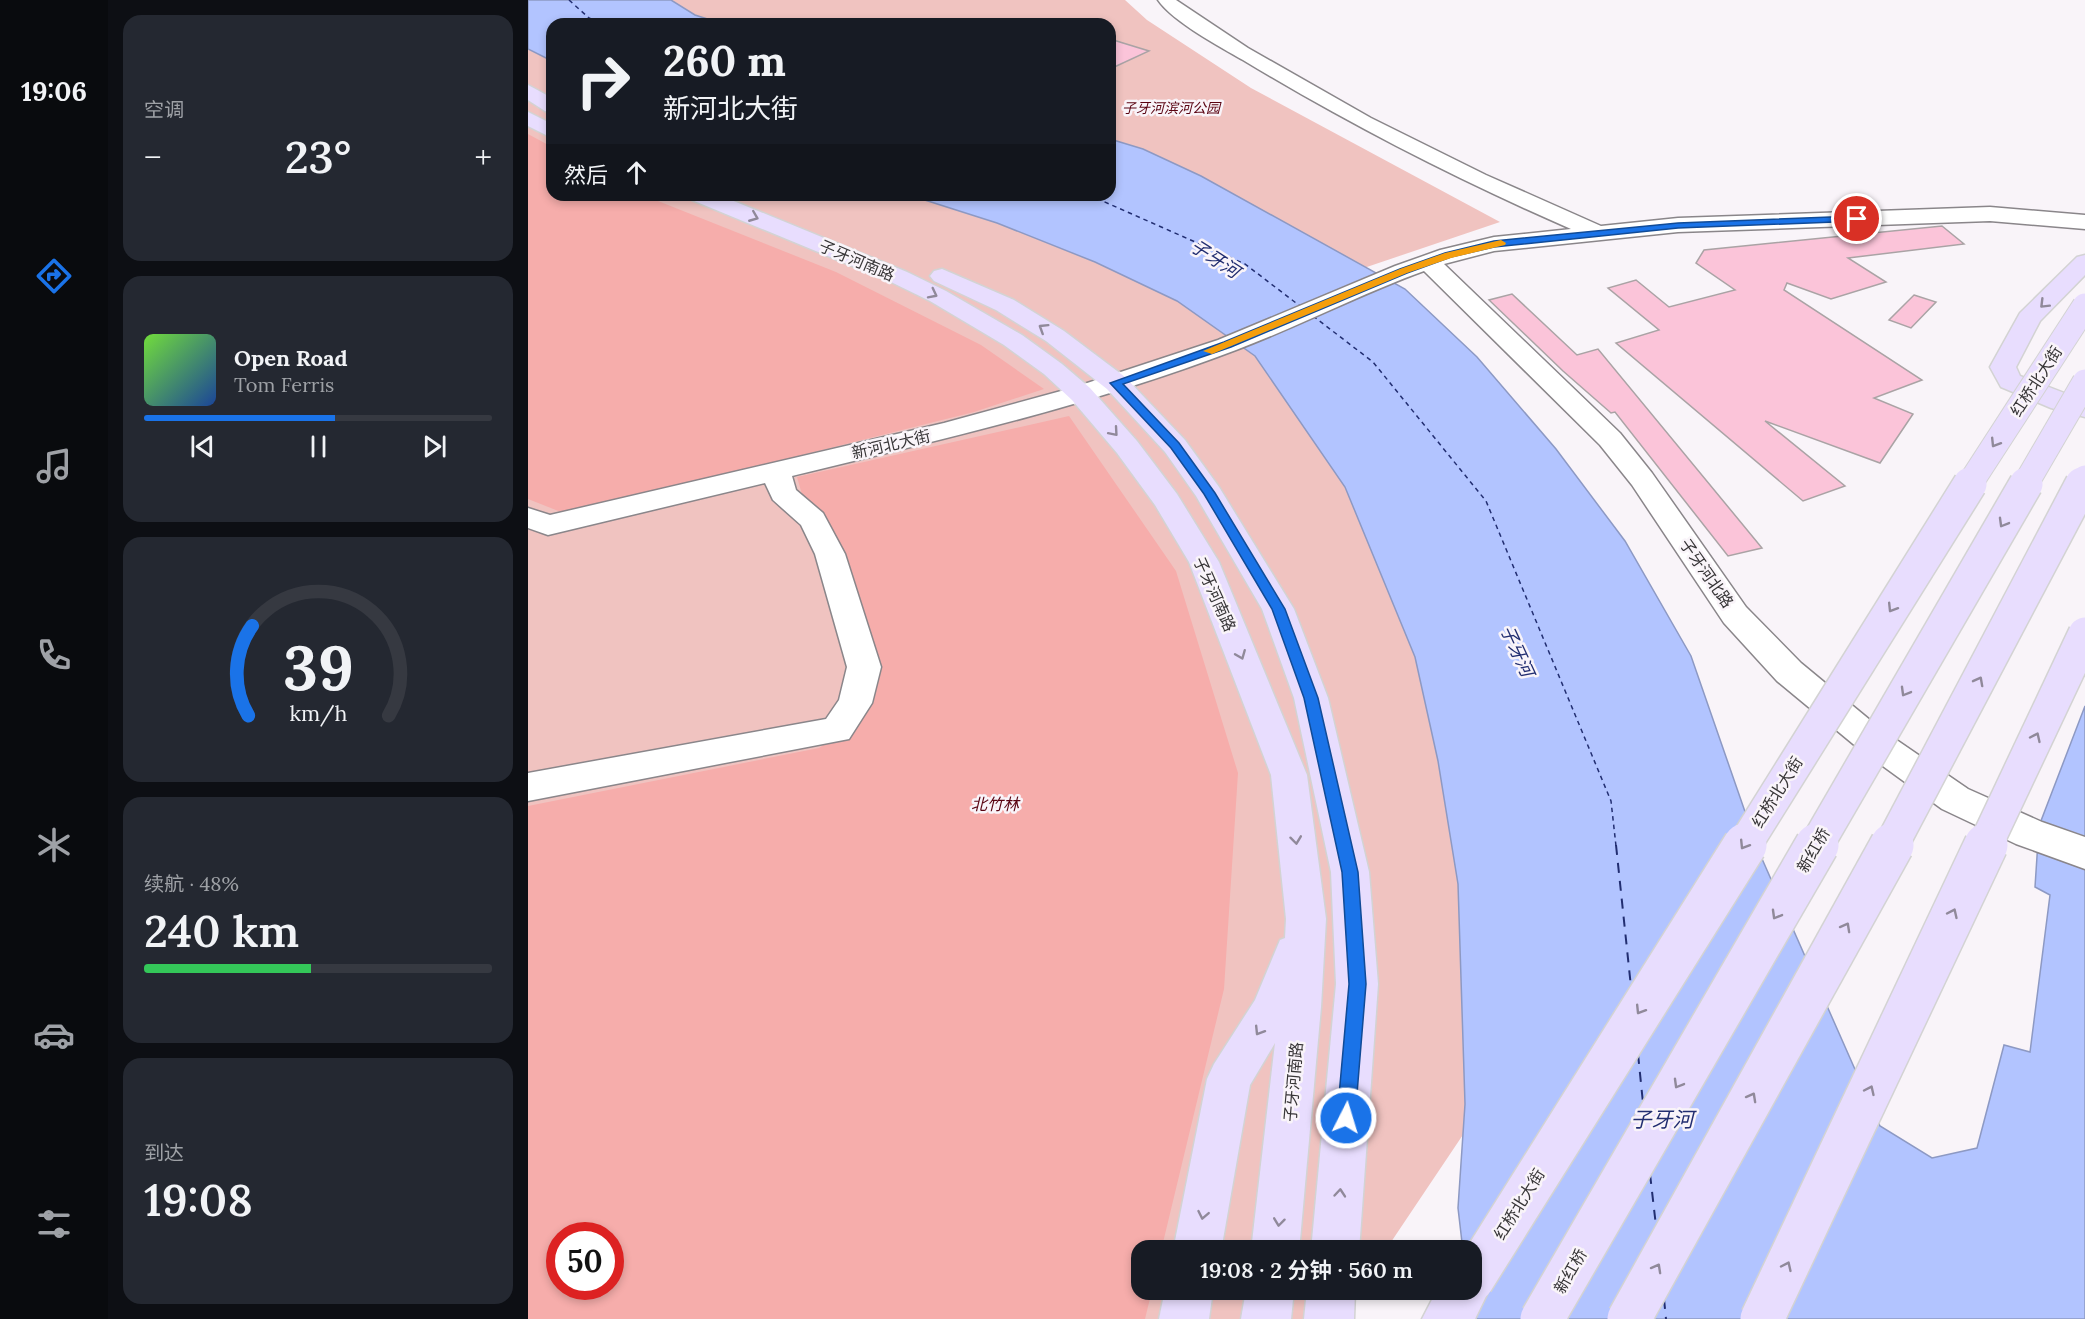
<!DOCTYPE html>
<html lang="zh">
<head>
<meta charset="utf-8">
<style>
	:root { --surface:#171b24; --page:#242831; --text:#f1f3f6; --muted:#9ea1a6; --line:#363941; --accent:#1a73e8 }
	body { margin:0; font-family:Lora,"Noto Sans SC",serif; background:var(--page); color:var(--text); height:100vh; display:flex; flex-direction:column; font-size:22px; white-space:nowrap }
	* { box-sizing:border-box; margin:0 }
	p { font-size:20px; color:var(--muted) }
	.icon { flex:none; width:33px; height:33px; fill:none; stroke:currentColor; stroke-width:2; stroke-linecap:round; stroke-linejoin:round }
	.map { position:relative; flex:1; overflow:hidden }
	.side { display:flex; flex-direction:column; gap:15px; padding:15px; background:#0d0f14; width:420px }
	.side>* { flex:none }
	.top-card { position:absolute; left:18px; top:18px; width:570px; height:183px; border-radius:18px; box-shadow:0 3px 9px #0003; background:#171b24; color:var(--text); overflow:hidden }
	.speed { position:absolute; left:18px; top:1222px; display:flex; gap:12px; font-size:30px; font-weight:700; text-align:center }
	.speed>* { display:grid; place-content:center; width:78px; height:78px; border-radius:50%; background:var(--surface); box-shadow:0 3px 9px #0003; line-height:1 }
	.speed .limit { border:9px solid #d22; background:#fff; color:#111 }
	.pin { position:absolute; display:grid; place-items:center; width:51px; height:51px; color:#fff; margin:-26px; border:3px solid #fff; border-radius:50%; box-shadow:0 2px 6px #0007 }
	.me { position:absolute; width:66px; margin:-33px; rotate:5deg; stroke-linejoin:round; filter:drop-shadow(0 0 4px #0008) }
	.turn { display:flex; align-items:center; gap:21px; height:126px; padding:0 18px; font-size:27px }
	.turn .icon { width:78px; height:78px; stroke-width:2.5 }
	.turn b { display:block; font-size:42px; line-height:51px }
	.then { display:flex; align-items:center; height:57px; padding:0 18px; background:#0003; gap:12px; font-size:22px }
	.big { font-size:45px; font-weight:600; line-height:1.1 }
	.side .widget { flex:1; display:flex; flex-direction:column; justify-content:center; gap:9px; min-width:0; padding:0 21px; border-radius:18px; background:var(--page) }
	.side .dial { align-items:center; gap:0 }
	.dial svg { height:156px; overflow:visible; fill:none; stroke:var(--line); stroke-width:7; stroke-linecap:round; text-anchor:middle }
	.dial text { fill:var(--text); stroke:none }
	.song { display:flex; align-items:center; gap:18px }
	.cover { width:72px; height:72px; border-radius:9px; background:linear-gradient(135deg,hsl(100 70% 55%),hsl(220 70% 35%)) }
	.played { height:6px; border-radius:3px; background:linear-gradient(90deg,var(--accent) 55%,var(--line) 55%) }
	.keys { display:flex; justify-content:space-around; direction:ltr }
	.heat { display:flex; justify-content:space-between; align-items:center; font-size:33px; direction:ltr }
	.charge { height:9px; border-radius:4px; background:linear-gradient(90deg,#34c759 48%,var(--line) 0) }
	.trip { position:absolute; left:603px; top:1240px; width:351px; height:60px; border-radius:18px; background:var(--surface); box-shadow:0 3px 9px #0003; font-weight:600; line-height:60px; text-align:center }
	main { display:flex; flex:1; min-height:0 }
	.menu { display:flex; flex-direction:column; width:108px; justify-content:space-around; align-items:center; background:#090b0e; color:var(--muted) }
	.menu .icon { width:42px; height:42px }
	.menu .selected { color:var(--accent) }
	.menu b { font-size:27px; color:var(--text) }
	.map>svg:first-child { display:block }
</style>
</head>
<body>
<main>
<nav class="menu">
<b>19:06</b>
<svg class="icon selected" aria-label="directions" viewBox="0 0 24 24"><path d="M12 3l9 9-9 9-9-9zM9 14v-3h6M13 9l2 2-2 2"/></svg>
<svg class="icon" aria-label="music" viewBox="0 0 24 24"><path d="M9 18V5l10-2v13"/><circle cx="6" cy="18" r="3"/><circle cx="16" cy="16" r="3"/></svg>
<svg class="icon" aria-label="phone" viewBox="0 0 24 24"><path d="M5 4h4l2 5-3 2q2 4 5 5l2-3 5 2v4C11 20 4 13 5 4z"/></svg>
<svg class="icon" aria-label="climate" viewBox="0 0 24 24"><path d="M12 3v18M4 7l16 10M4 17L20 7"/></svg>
<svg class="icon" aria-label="car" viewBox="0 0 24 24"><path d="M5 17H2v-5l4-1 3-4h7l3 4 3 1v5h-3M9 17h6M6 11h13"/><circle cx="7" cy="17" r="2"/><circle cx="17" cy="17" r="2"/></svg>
<svg class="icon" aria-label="filters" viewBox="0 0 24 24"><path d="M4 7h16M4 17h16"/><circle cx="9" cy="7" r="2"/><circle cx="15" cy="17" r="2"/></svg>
</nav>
<section class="side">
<div class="widget"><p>空调</p>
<div class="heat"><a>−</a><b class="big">23°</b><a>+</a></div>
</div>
<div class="widget">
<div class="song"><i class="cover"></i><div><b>Open Road</b><p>Tom Ferris</p></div></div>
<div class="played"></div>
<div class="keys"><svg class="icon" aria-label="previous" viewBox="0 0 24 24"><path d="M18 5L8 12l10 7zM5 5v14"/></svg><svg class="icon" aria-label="pause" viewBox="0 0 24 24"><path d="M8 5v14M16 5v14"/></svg><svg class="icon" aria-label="next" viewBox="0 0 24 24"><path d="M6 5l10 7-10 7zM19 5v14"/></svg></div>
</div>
<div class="widget dial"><svg viewBox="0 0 100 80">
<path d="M14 69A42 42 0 1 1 86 69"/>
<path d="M14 69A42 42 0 0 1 16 23" stroke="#1a73e8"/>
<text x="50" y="56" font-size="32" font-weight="700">39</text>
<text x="50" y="72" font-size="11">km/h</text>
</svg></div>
<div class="widget"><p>续航 · 48%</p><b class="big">240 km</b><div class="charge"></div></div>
<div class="widget"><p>到达</p><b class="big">19:08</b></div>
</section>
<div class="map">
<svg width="1557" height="1319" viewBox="0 0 1557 1319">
	<rect width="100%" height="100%" fill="#f9f4f9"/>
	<!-- green -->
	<g fill="#f0c3c0" fill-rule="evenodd">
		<polygon points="122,0 597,0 619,20 723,88 972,222 821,273 582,153 582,24 156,24"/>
		<path d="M0,32L24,42V195H423L561,243L746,358L858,518L947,752L965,1090L857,1251H614V1290H830L811,1319H0ZM32,1236H82V1287H32Z"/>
	</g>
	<!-- forest -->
	<g fill="#f6adab" fill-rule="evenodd">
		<polygon points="0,134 24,147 24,195 115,195 308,272 453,345 516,389 446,412 38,514 0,499"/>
		<path d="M541,416L648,571L710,773L696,989L633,1251H614V1290H624L617,1319H0V806L291,748L337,716L269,477ZM32,1236H82V1287H32Z"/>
	</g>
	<!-- water -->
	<g fill="#b2c4ff" stroke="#8d99c3" stroke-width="1.5">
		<polygon points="0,0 143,0 167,15 195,24 24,24 24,61 0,49"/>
		<polygon points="582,139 615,149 673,176 877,289 949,357 1028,449 1097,541 1163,656 1231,852 1352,1126 1404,1158 1449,1148 1476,1045 1502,1052 1522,895 1507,887 1511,826 1557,706 1557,1319 942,1319 944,1251 935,1251 930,1208 937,1104 930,884 910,761 887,657 817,487 727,356 649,301 567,262 469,223 381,195 582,195"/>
	</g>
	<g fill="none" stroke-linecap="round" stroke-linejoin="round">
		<!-- ferry-far1 -->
		<g stroke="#222e71" stroke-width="1.5" stroke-dasharray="4.5 4" stroke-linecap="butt">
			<polyline points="41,0 61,18 75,24"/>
			<polyline points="561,195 717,264 772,306"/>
			<polyline points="785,316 845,362 958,501 1083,801 1088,846"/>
		</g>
		<!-- ferry -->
		<g stroke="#222e71" stroke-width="2" stroke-dasharray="10 8" stroke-linecap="butt">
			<polyline points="1088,845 1103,987"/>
			<polyline points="1110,1054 1115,1103"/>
			<polyline points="1122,1174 1128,1226"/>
			<polyline points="1136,1299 1138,1319"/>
		</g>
	</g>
	<!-- building -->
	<g fill="#fbc4d9" stroke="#aaa3a5" stroke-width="1.5">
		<polygon points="582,39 621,51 582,69"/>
		<polygon points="1414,226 1436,244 1320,258 1358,282 1303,299 1259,283 1256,290 1394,380 1346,398 1385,414 1352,463 1237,421 1317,486 1275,501 1088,343 1131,330 1080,288 1108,280 1141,307 1207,290 1168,263 1176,250"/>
		<polygon points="984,294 1049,355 1070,349 1234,548 1200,556 1087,412 1083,413 1035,371 961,300"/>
		<polygon points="1386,295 1408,302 1383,328 1361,320"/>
	</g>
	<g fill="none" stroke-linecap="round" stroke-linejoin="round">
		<!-- minor casing -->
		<g stroke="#8a868a" stroke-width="3">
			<path id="minor" d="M630,0H648L720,48L843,118L958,175L1073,226L1150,218L1462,207L1557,215V229L1462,221L1150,232L966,251L916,264L1092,433L1124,473L1218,607L1273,663L1354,730L1440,789L1514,822L1557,837V869L1488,844L1414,809L1330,748L1249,681L1196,623L1104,485L1072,445L896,271C832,294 772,326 708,350C564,405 413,440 264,476L268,490L295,513L317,554L353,667L344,703L321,739L0,801V773L298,719L311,700L319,667L287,554L273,525L245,500L237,483L20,535L0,528V508L22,515L416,423L544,388L690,340L867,266L912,250L966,237L1043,229C930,180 821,124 715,60C692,47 644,21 630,0Z"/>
		</g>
		<!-- major casing -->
		<g stroke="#d3d3d3" stroke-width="3">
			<g id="major">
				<polygon points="0,85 24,98 24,113 17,111 0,100"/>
				<polygon points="0,112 24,124 24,138 0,126"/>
				<polygon points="161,195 191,195 379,272 418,291 494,335 534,364 562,388 609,441 649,494 691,562 779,775 798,919 793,1007 771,1251 723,1251 747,1043 722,1085 693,1251 645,1251 679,1079 686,1064 727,1000 752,940 757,938 758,919 743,775 661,562 627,505 589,453 544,400 516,374 476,345 402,301 363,282 164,200"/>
				<polygon points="1557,255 1557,275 1512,321 1488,367 1492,376 1557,401 1557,417 1523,408 1473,387 1462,367 1492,313 1549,257"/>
				<polygon points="414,269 486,300 536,331 597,377 657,440 691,487 766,609 800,698 841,872 850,984 831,1251 783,1251 808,984 803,872 766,698 734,609 668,496 637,452 579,389 518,341 468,310 406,281 402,276 406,271"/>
				<polygon points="944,1268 954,1273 961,1290 947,1319 894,1319 909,1290 944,1290"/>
				<polygon points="637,1290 685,1290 681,1319 631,1319"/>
				<polygon points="718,1290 766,1290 763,1319 713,1319"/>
				<polygon points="779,1290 827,1290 826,1319 776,1319"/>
			</g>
		</g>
		<!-- minor -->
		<use href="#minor" fill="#fff" fill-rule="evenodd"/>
		<!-- major -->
		<use href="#major" fill="#e8ddfe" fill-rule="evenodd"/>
		<!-- major-bridge-far2 casing -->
		<g stroke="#d3d3d3" stroke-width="27" stroke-linecap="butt">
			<g id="major-bridge-far2">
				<polyline points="1441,485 1557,306"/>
				<polyline points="1497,485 1557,382"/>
				<polyline points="1553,485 1557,478"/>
			</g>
		</g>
		<!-- major-bridge-far1 casing -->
		<g stroke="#d3d3d3" stroke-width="36" stroke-linecap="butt">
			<g id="major-bridge-far1">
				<polyline points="1216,846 1442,484"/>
				<polyline points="1288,846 1498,484"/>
				<polyline points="1363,846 1554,484"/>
				<polyline points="1457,846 1557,634"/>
			</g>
		</g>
		<!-- major-bridge casing -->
		<g stroke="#d3d3d3" stroke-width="46" stroke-linecap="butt">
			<g id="major-bridge">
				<polyline points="944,1280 1217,845"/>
				<polyline points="1014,1319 1289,845"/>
				<polyline points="1101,1319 1364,845"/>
				<polyline points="1234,1319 1458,845"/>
			</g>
		</g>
		<!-- major-bridge-far2 -->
		<use href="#major-bridge-far2" stroke="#e8ddfe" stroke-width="25"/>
		<!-- major-bridge-far1 -->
		<use href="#major-bridge-far1" stroke="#e8ddfe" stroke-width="33"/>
		<!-- major-bridge -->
		<use href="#major-bridge" stroke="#e8ddfe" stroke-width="43"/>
	</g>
	<!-- one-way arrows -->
	<defs><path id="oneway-chevron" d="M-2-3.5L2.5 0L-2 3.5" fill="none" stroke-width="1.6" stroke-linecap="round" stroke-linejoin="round" transform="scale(1.5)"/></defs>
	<g stroke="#90899a">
		<use href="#oneway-chevron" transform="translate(226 217) rotate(22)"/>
		<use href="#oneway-chevron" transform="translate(405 294) rotate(27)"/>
		<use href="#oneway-chevron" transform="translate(1516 304) rotate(135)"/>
		<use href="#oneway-chevron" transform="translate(515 328) rotate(-148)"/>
		<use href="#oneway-chevron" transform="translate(586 432) rotate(49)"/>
		<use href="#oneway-chevron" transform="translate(1467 443) rotate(122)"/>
		<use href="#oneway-chevron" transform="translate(1475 523) rotate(120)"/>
		<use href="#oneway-chevron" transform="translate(1364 608) rotate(122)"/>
		<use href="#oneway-chevron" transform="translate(713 655) rotate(68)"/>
		<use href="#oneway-chevron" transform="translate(1451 681) rotate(-62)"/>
		<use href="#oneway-chevron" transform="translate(1377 692) rotate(120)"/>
		<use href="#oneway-chevron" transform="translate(1508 737) rotate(-65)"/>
		<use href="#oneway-chevron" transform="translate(768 840) rotate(83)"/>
		<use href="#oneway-chevron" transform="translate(1216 845) rotate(122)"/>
		<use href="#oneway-chevron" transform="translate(1425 913) rotate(-65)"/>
		<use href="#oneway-chevron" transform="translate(1248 915) rotate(120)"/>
		<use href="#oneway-chevron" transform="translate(1318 927) rotate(-61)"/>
		<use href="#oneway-chevron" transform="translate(1112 1010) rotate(122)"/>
		<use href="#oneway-chevron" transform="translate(731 1031) rotate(122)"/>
		<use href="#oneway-chevron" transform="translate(1150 1084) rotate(120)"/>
		<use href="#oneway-chevron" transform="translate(1342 1090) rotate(-65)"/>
		<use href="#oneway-chevron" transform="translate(1224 1097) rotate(-61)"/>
		<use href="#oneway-chevron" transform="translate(812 1193) rotate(-85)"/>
		<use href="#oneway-chevron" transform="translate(675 1215) rotate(101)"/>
		<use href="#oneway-chevron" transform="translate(751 1222) rotate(97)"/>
		<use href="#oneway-chevron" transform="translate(1259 1266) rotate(-65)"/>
		<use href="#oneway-chevron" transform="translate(1129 1268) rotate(-61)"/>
	</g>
	<!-- route -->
	<polygon fill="#1a73e8" stroke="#114b97" stroke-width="1.5" points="1329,216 1333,219 1332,221 1150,228 966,247 923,257 879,273 703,347 595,384 651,443 687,493 757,609 790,698 830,872 838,984 827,1118 824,1124 818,1126 811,1124 809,1118 821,984 814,872 776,698 744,609 676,494 643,448 582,383 696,342 872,269 917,253 966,241 1150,223"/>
	<!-- slow -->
	<polygon fill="#f59e0b" points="973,240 978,243 977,245 923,258 879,273 684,354 675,351 872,269 917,253"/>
	<g text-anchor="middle" stroke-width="5" stroke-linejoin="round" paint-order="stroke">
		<!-- far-park labels -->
		<g font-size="14" font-style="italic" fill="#590311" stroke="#f9f4f9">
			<text x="643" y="113">子牙河滨河公园</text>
		</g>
		<!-- street labels -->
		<g font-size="16" fill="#373537" stroke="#f9f4f9">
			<text transform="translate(329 260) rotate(23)" y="6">子牙河南路</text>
			<text transform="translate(1508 381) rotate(-57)" y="6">红桥北大街</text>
			<text transform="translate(363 444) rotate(-13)" y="6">新河北大街</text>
			<text transform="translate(1179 573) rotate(55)" y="6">子牙河北路</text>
			<text transform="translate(687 594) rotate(66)" y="6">子牙河南路</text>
			<text transform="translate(1249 792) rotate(-58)" y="6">红桥北大街</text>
			<text transform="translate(1285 850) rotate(-60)" y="6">新红桥</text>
			<text transform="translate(765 1082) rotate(-85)" y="6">子牙河南路</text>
			<text transform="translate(991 1204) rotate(-58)" y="6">红桥北大街</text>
			<text transform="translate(1042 1271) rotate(-60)" y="6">新红桥</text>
		</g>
		<!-- park labels -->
		<g font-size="16" font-style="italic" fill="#590311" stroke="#f9f4f9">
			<text x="467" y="810">北竹林</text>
		</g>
		<!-- water labels -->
		<g font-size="18" font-style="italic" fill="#222e71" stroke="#f9f4f9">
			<text transform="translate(687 259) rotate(33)" y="6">子牙河</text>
			<text transform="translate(989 651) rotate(65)" y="6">子牙河</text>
		</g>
		<!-- near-water labels -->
		<g font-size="21" font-style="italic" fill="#222e71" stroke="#f9f4f9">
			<text x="1134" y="1127">子牙河</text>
		</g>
	</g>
</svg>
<div class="speed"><div class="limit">50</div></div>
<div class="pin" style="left:1329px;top:219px;background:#d93025"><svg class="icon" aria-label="arrive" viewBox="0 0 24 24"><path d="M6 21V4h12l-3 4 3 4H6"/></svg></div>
<svg class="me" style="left:818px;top:1118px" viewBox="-20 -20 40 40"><circle r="17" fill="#1a73e8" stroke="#fff" stroke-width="3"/><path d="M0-11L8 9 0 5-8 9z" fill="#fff"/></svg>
<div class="trip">19:08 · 2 分钟 · 560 m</div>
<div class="top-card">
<div class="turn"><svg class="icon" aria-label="right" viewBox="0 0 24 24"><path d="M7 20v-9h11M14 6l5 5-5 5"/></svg><div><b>260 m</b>新河北大街</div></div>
<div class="then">然后<svg class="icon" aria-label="ahead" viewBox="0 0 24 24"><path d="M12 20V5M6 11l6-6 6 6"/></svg></div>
</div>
</div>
</main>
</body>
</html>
